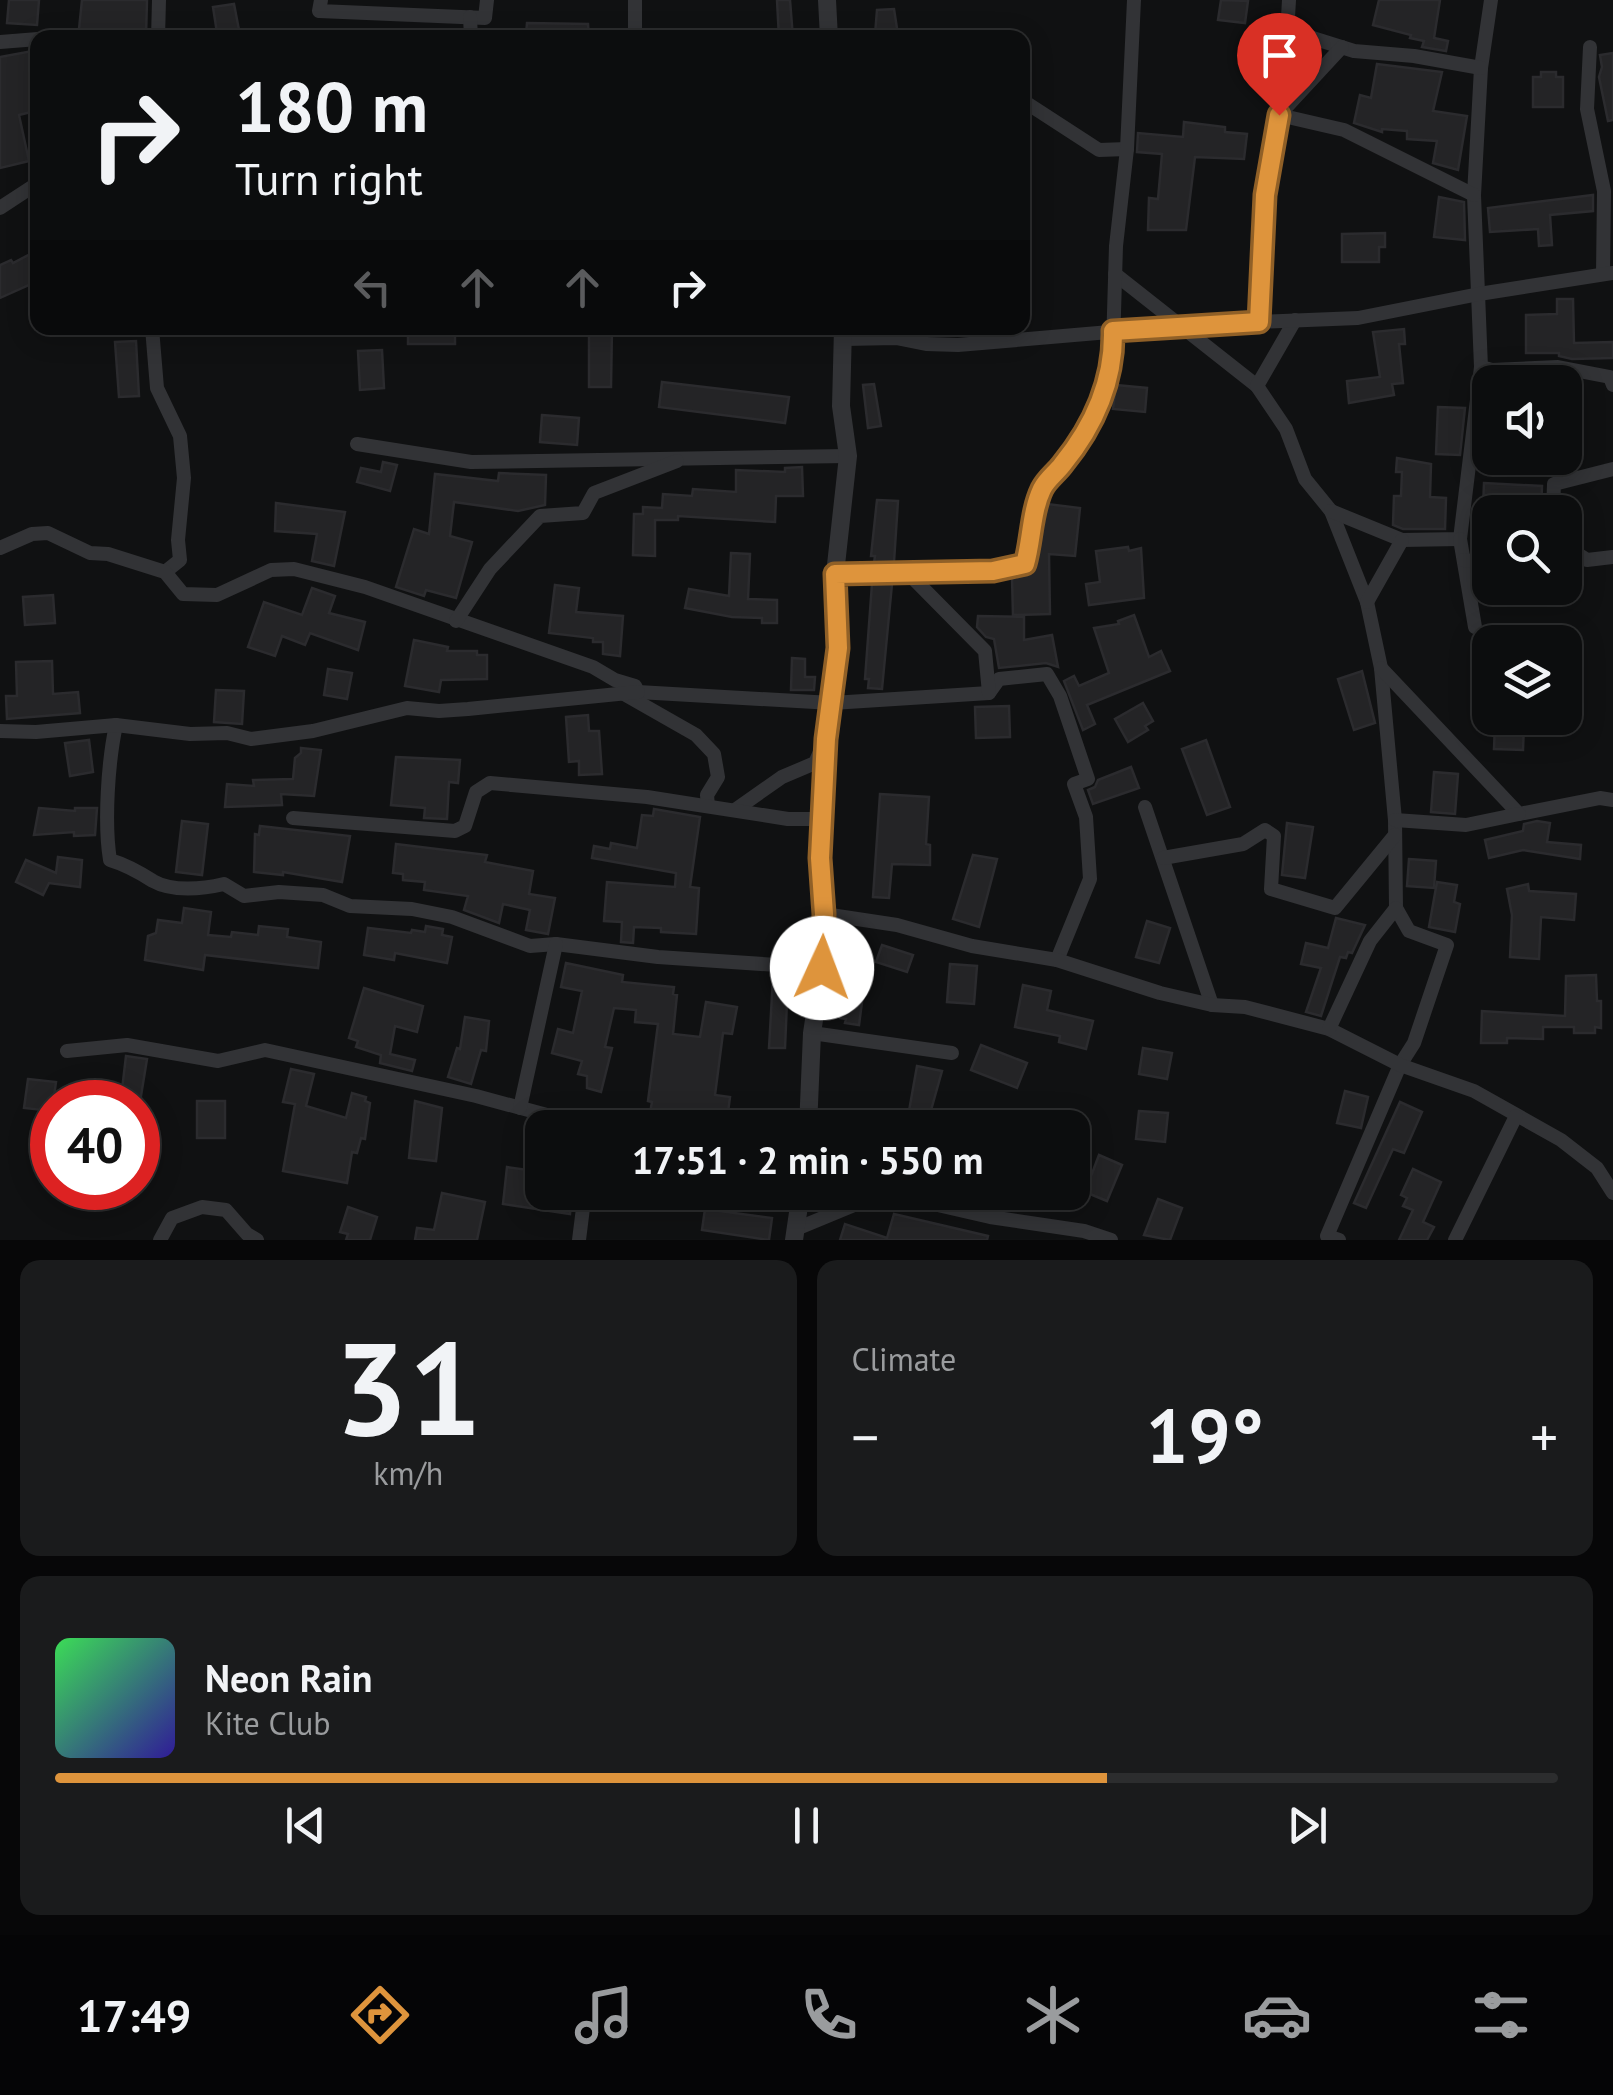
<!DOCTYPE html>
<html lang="en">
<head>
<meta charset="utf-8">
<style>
	:root { --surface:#0c0d0e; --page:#1a1b1c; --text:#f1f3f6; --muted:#9a9c9e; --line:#2c2d2e; --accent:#de943c }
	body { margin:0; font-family:"PT Sans",sans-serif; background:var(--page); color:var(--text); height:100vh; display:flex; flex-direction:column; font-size:38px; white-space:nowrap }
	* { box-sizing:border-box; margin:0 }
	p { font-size:32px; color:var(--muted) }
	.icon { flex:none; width:55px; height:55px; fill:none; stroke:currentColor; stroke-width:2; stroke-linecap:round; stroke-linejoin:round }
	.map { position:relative; height:1240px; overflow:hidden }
	.side { display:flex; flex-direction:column; gap:20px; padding:20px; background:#070708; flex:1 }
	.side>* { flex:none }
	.hud { position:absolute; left:30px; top:30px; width:1000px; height:305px; border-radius:20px; box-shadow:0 5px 25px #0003,0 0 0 2px var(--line); background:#0c0d0e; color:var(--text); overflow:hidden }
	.fabs { position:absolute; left:1472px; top:365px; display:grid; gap:20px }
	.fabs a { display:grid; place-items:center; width:110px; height:110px; border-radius:20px; background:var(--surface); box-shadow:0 5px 25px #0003,0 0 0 2px var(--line); font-size:50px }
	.speed { position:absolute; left:30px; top:1080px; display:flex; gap:20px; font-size:50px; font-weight:700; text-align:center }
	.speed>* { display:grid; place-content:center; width:130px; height:130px; border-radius:50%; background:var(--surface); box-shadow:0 5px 25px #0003,0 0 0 2px var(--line); line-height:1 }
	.speed .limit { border:15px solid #d22; background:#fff; color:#111 }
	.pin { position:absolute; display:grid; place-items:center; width:85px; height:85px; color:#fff; margin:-102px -42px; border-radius:50% 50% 50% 0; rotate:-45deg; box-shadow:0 0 10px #0007 }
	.pin .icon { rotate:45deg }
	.me { position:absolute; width:110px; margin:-55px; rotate:2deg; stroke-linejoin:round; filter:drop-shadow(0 0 8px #0008) }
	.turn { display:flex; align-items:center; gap:35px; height:210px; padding:0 40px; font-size:45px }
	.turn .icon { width:130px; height:130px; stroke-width:2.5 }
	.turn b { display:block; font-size:70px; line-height:85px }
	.lanes { display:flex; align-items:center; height:95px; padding:0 40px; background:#0003; justify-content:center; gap:50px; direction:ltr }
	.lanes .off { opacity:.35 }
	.big { font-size:75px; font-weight:600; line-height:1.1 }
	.side .tile { flex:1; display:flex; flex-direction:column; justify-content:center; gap:15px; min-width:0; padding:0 35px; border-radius:20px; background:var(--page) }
	.side .dial { align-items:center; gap:0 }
	.dial b { font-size:130px; line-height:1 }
	.song { display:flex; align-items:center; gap:30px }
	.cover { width:120px; height:120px; border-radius:15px; background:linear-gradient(135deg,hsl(130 70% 55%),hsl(250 70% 35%)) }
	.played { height:10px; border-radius:5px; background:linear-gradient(90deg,var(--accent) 70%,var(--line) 70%) }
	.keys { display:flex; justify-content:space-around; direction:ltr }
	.heat { display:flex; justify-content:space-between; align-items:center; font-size:55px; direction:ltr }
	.side .tiles { flex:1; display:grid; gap:20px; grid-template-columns:1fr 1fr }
	.tile:last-child { grid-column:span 2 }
	.trip { position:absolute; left:525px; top:1110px; width:565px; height:100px; border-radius:20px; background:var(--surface); box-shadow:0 5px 25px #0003,0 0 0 2px var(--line); font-weight:600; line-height:100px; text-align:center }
	.tab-bar { display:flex; height:160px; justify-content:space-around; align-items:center; background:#050506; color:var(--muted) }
	.tab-bar .icon { width:70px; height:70px }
	.tab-bar .selected { color:var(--accent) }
	.tab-bar b { font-size:45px; color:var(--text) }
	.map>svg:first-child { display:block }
</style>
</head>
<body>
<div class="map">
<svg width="1613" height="1240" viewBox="0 0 1613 1240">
	<rect width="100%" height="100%" fill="#101112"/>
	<!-- building -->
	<g fill="#242426" stroke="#2b2b2e" stroke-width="2.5">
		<polygon points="9,0 39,0 37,25 7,23"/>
		<polygon points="82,0 147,0 146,37 120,37 120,33 115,32 79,29"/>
		<polygon points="777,0 790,0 793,38 779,38"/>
		<polygon points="1221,0 1248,1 1245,23 1218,20"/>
		<polygon points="1379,0 1440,0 1434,38 1448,41 1446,51 1422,47 1424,41 1410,38 1411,35 1373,25"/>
		<polygon points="234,4 239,30 217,33 213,7"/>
		<polygon points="894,9 898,35 875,35 877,10"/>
		<polygon points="527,23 588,24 589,38 526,35"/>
		<polygon points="38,50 38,95 31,95 35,111 19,115 29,161 0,168 0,57"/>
		<polygon points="1613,53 1613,120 1608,121 1599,77 1602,67 1600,55"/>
		<polygon points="1377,64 1442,72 1433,111 1467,116 1458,170 1433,163 1437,141 1407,139 1407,131 1382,129 1382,132 1354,123 1360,95 1371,98"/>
		<polygon points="1541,72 1556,72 1556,77 1563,77 1563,107 1533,107 1533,77 1541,77"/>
		<polygon points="1184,122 1225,127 1225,132 1247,134 1244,159 1195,157 1186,230 1148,230 1149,198 1158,199 1162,154 1137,152 1138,133 1183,137"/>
		<polygon points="1593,195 1593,211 1550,215 1552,245 1539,246 1538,229 1490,232 1488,208"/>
		<polygon points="1439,197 1464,202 1465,240 1434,237"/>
		<polygon points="1385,233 1385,247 1379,247 1379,262 1342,262 1342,234"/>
		<polygon points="38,250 38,281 0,298 0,265 11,260 13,263"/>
		<polygon points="1557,299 1573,299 1574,343 1613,342 1613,358 1572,359 1559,356 1559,353 1526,353 1526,315 1557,314"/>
		<rect x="408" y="328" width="47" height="16"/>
		<polygon points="589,328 612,328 611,387 589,387"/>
		<polygon points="1404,329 1405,344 1399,344 1403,383 1392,384 1394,395 1349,403 1347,381 1380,377 1373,332"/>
		<polygon points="136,341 139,396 119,397 115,342"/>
		<polygon points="382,350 384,388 360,390 358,351"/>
		<polygon points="662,382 789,397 785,423 659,407"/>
		<polygon points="874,384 881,426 868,428 863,385"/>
		<polygon points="1116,385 1147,388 1145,412 1113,409"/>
		<polygon points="1438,407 1465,408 1460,455 1436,454"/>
		<polygon points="542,415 579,418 577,445 540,442"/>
		<polygon points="1397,458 1431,464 1430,497 1446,498 1445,529 1403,529 1393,525 1394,496 1401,496 1402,472 1396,472"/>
		<polygon points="383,462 397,465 390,491 357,482 361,468 381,472"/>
		<polygon points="802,467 803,496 776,496 775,522 678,516 678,520 655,520 655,556 633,555 634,514 643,514 643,507 662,508 663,494 692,496 693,489 736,492 736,470 785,472 785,468"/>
		<polygon points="499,473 546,475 545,505 518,511 454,502 450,536 472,542 456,598 426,590 424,596 396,587 414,529 429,534 435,474 498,481"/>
		<polygon points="1484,483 1542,486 1541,512 1483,509"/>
		<polygon points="877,500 898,501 894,562 874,563 875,556 871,556"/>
		<polygon points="276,503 345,512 334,566 312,561 317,534 275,531"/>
		<polygon points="1047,504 1080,508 1075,556 1049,554 1050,614 1013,615 1012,578 1028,574 1035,567"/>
		<polygon points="1128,547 1129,551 1141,548 1144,598 1089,605 1086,584 1100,582 1096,551"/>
		<polygon points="731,553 750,554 748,599 777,600 777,623 762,623 762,618 732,617 685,608 689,589 729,596"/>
		<polygon points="872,584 892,584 882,689 868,688 869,679 865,679"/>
		<polygon points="555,585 579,588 576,612 623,616 620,656 603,654 603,642 593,642 593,638 549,633"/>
		<polygon points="312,588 335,596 329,613 365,622 358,650 310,633 305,645 282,636 275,656 248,647 264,602 302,615"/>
		<polygon points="53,595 55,623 25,625 23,597"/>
		<polygon points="1134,615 1149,657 1161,651 1170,671 1087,705 1095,724 1083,730 1064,681 1074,676 1079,686 1109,673 1094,628 1119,624 1118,621"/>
		<polygon points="978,616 1024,617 1024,640 1052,635 1058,667 1046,663 999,668 994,639 986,637 977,627"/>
		<polygon points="414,640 448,647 447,651 477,651 477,655 487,655 487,679 441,680 439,692 405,686"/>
		<polygon points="792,658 805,659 805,677 815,677 814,690 791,690"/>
		<polygon points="52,661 53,694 78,692 80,713 7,719 6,696 17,696 16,662"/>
		<polygon points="328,669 352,673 347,699 324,695"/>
		<polygon points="1362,671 1375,723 1354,730 1338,679"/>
		<polygon points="216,690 244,691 242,724 214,722"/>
		<polygon points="1143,703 1153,721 1145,726 1148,730 1128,742 1115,719"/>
		<polygon points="1009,706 1010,737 976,738 975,707"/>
		<polygon points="588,715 589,731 599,731 602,774 579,775 579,761 569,762 566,717"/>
		<polygon points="1495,723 1524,724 1523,750 1494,749"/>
		<polygon points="89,740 93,772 70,776 65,743"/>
		<polygon points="1206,740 1230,807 1207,815 1182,749"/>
		<polygon points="301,748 321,750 314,796 281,794 282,805 225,807 227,784 254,786 253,780 293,779 295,758 301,753"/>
		<polygon points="396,757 460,760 458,783 449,782 447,819 424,818 425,808 391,805"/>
		<polygon points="1131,767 1139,788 1093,804 1088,790 1095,787 1098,780"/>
		<polygon points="1434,772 1458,774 1455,814 1431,812"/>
		<polygon points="880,794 929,797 926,844 930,845 930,865 892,864 889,898 873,897"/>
		<polygon points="39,808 75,811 75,808 97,808 95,835 74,836 74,832 34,835"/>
		<polygon points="654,809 700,817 690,887 699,888 696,934 661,932 661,928 634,927 633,943 621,942 622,922 604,921 607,882 675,887 676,873 592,858 594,846 610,849 611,843 637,848 642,815 653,816"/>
		<polygon points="182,821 208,824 202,875 176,872"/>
		<polygon points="1537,821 1550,823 1547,842 1581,845 1580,859 1523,850 1489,858 1485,840 1523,831 1524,824"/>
		<polygon points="1287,823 1313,827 1305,878 1282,875"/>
		<polygon points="260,826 350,836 342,882 283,872 283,875 254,872 255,834 259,835"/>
		<polygon points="396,844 487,855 485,862 533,871 529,894 555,898 548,934 526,930 530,910 503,904 499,923 464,910 468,896 424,890 425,882 403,880 403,874 393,873"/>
		<polygon points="973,855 997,859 979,927 953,919"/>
		<polygon points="58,857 82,860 80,887 49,883 43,895 16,882 26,860 56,873"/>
		<polygon points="1409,859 1436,861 1434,888 1407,886"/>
		<polygon points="1437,882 1457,885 1454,902 1460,904 1455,932 1429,927"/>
		<polygon points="1528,884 1529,891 1576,894 1574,920 1541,917 1539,959 1510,957 1512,915 1507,889"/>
		<polygon points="184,908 211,912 208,935 231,937 232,932 258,935 259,926 288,929 287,937 321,942 318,968 205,955 203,970 145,960 148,936 156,933 158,920 182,923"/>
		<polygon points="1336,918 1365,925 1352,953 1348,952 1346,958 1340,957 1321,1016 1306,1012 1321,968 1301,964 1306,943 1328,948"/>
		<polygon points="1147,921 1170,928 1159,963 1136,957"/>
		<polygon points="426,926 443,929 442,935 452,937 447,963 395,953 394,960 364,955 368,928 411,933 412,930 425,932"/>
		<polygon points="882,945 913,955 907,972 876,962"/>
		<polygon points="566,963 623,975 622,982 674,987 673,994 677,995 673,1034 700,1037 706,1002 737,1007 732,1034 723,1033 715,1095 730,1097 727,1120 650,1113 652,1102 648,1101 658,1024 635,1022 636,1010 614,1008 605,1047 612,1048 601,1092 587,1088 587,1076 578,1074 582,1061 552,1053 558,1029 573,1033 582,991 561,987"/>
		<polygon points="950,964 977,966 974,1004 947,1002"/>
		<polygon points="1596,975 1597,1001 1601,1001 1601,1028 1595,1027 1595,1033 1574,1033 1574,1027 1543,1027 1543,1039 1507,1038 1507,1043 1481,1043 1482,1011 1565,1016 1566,976"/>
		<polygon points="773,978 788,979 785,1048 769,1048"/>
		<polygon points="842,984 864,987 859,1025 845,1023 846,1019 840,1018"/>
		<polygon points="1023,985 1051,991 1047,1010 1093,1021 1086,1049 1059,1042 1060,1036 1015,1027"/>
		<polygon points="364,988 423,1006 417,1032 395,1026 390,1054 415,1060 412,1071 380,1063 381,1055 356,1047 358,1041 349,1038"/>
		<polygon points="465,1017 489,1021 486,1051 481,1050 471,1084 448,1077 457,1048 460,1049"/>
		<polygon points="981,1045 1027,1063 1017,1088 971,1070"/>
		<polygon points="1143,1048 1172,1053 1167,1079 1139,1074"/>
		<polygon points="126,1056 147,1059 140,1102 109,1102 113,1087 122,1090"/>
		<polygon points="917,1066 942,1071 926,1128 906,1128"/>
		<polygon points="291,1069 314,1074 306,1106 346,1118 352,1093 366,1097 365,1101 370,1103 365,1139 361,1138 357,1153 352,1152 347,1183 283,1171 295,1104 283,1102"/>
		<polygon points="28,1079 56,1082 52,1111 24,1108"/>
		<polygon points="1345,1091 1368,1097 1361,1128 1337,1123"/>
		<rect x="197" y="1101" width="28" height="37"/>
		<polygon points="415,1101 442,1108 436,1161 409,1158"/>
		<polygon points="1400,1102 1422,1112 1404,1153 1393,1149 1366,1208 1354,1203"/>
		<polygon points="1139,1111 1168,1113 1165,1142 1136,1139"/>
		<polygon points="1099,1155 1122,1165 1107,1201 1085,1192"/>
		<polygon points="507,1167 535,1171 535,1176 542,1177 542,1192 572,1192 570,1214 503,1204"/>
		<polygon points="1413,1169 1441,1182 1423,1222 1434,1227 1427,1240 1399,1240 1413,1210 1403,1206 1407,1198 1401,1195"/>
		<polygon points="442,1193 485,1202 477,1240 415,1240 417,1228 434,1230"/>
		<polygon points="1158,1199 1182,1208 1170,1240 1144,1235"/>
		<polygon points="348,1207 377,1217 370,1240 346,1240 348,1234 340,1232"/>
		<polygon points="705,1209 772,1218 769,1240 702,1230"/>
		<polygon points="894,1214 988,1236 987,1240 840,1240 845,1224 887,1238"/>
	</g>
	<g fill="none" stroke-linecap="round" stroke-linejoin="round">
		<!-- minor -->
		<g stroke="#323336" stroke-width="14">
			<polyline points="321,0 319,11 485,18 487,0"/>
			<polyline points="635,0 635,38"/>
			<polyline points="1491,0 1481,68 1474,195 1481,367 1492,370 1558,367 1610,377 1613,385"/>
			<polyline points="470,17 471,38"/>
			<polyline points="1287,30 1354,51 1414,56 1481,68"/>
			<polyline points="158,38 159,0"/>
			<polyline points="0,42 38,39"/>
			<polyline points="1590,47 1587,109 1604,191 1603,274"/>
			<polyline points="1022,100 1099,150 1127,149"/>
			<polyline points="1279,115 1344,130 1474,195"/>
			<polyline points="1279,115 1342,47"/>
			<polyline points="0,208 38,183"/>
			<polyline points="1115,274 1257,386"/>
			<polyline points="1295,320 1257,386 1286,429 1305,479 1331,511 1367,602 1381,668 1395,820 1396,908 1409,931 1447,945 1414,1043 1400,1065 1327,1236 1339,1240"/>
			<polyline points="1259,322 1265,195 1284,85 1289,0"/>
			<polyline points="152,328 157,388 180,436 184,478 178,540 180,560 165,572"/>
			<polyline points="844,339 896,338 926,344 958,345 1203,324 1358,318 1479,294 1613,273"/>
			<polyline points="357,444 471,462 848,456"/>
			<polyline points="1331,511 1402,540 1460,539 1481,367"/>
			<polyline points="1553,512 1554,484 1613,469"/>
			<polyline points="1460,539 1475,627"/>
			<polyline points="1565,546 1587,560 1613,557"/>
			<polyline points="0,548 32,534 48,533 90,553 108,554 165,572 183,594 217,595 271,570 294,569 365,587 593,667 615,680 635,686 638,692 832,703 989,693 999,679 1047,674 1060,696 1088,779 1074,784 1086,817 1090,879 1057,960"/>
			<polyline points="1464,560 1490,564"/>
			<polyline points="905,570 985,651 989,693"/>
			<polyline points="835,574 993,571 1025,564 1036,502 1045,483 1062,466 1098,412 1113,346 1116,246 1127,149 1134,0"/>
			<polyline points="1367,602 1402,540"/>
			<polyline points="456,621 490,569 540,516 583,513 594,493 677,461"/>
			<polyline points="1381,668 1519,814 1600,798 1613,800"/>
			<polyline points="624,694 696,735 714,754 718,777 707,795 708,806"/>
			<path d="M116,725C108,762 104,823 110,860C127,865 139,872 153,881C172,892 203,889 224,884L244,896L279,892L323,895L350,906L412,909L452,917L530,946L556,944L658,957L822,968"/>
			<polyline points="0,731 36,732 116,725 190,734 227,733 251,739 313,731 407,708 439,711 468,709 638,692"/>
			<polyline points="1145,807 1212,1005"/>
			<polyline points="735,810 782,777 815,763 823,745"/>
			<polyline points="293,818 455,831 465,826 476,792 490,783 647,797 788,819 823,819"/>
			<polyline points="1395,820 1466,825 1519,814"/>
			<polyline points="1163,858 1243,844 1265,830 1274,836 1271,889 1335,908 1395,835"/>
			<polyline points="824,914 897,925 972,946 1057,960 1160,993 1212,1005 1245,1007 1329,1029 1400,1065 1474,1091 1561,1140 1597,1168 1613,1193"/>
			<polyline points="1329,1029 1370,941 1396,908"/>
			<polyline points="812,1033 952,1053"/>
			<polyline points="67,1051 127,1045 218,1061 265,1050 476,1096 595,1128"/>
			<polyline points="520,1108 556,944"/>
			<polyline points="881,1192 990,1217 1084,1231 1111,1240"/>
			<polyline points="796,1229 883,1193"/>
			<polyline points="160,1240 172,1218 202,1207 226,1210 247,1234 257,1240"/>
			<polyline points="579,1240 585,1192"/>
			<polyline points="1455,1240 1516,1116"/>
		</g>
		<!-- tertiary -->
		<g stroke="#323336" stroke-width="18">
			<polyline points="827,0 829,38"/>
			<polyline points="808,1128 812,1033 822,968 823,785 838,648 835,574 848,456 841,406 843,328"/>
			<polyline points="794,1240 801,1192"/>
		</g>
	</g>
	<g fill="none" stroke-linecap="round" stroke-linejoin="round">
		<!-- route casing -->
		<g stroke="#906027" stroke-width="25">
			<path id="route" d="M822,968L824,914L820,858L826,739L838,648L835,574L993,571L1025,564C1032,540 1031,512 1042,489C1047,479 1055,474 1062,465C1093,427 1114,381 1113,331L1259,322L1265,195L1279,115"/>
		</g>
		<!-- route -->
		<use href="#route" stroke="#de943c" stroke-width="18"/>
	</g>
</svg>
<div class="fabs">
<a><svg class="icon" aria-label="sound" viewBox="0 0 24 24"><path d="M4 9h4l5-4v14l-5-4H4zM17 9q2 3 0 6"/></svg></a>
<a><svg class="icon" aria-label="search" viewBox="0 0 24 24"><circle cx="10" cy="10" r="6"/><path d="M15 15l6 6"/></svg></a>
<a><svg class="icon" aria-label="layers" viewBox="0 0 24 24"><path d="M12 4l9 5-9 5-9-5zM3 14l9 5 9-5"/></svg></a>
</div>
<div class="speed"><div class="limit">40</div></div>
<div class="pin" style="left:1279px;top:115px;background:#d93025"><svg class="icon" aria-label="arrive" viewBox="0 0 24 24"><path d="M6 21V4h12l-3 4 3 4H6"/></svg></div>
<svg class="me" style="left:822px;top:968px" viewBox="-20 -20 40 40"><circle r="19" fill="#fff"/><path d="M0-13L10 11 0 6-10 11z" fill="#de943c"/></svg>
<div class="trip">17:51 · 2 min · 550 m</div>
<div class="hud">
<div class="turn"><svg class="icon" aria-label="right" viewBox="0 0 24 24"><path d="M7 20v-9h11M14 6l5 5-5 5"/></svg><div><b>180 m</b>Turn right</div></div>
<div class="lanes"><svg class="icon off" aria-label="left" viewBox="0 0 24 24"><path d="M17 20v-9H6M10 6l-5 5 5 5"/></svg><svg class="icon off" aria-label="ahead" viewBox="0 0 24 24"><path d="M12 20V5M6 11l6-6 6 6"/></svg><svg class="icon off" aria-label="ahead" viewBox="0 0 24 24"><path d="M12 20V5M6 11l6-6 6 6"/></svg><svg class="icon" aria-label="right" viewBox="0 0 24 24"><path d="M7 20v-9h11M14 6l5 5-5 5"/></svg></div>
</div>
</div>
<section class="side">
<div class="tiles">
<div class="tile dial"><b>31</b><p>km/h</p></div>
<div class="tile"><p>Climate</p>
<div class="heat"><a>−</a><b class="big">19°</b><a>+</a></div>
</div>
<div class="tile">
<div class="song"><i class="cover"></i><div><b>Neon Rain</b><p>Kite Club</p></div></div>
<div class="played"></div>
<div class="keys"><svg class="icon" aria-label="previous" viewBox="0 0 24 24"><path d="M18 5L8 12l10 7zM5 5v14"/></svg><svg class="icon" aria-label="pause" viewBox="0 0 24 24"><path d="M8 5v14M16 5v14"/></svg><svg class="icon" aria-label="next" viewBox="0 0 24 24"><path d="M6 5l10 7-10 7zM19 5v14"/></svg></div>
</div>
</div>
</section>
<nav class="tab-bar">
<b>17:49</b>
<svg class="icon selected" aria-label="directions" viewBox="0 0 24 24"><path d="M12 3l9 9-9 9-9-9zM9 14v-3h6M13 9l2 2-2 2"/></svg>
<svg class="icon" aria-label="music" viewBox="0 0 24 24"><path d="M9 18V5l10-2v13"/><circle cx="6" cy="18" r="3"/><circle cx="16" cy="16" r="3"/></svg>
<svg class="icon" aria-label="phone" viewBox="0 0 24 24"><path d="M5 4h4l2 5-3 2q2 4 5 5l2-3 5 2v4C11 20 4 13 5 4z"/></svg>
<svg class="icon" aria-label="climate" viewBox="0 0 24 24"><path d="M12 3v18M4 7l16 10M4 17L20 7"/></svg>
<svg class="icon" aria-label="car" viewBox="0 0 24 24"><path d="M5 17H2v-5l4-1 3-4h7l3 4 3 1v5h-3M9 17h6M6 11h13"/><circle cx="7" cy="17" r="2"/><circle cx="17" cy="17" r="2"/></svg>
<svg class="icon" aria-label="filters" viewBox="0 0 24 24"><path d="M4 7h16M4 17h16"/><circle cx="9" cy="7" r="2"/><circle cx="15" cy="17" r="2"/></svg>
</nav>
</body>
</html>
